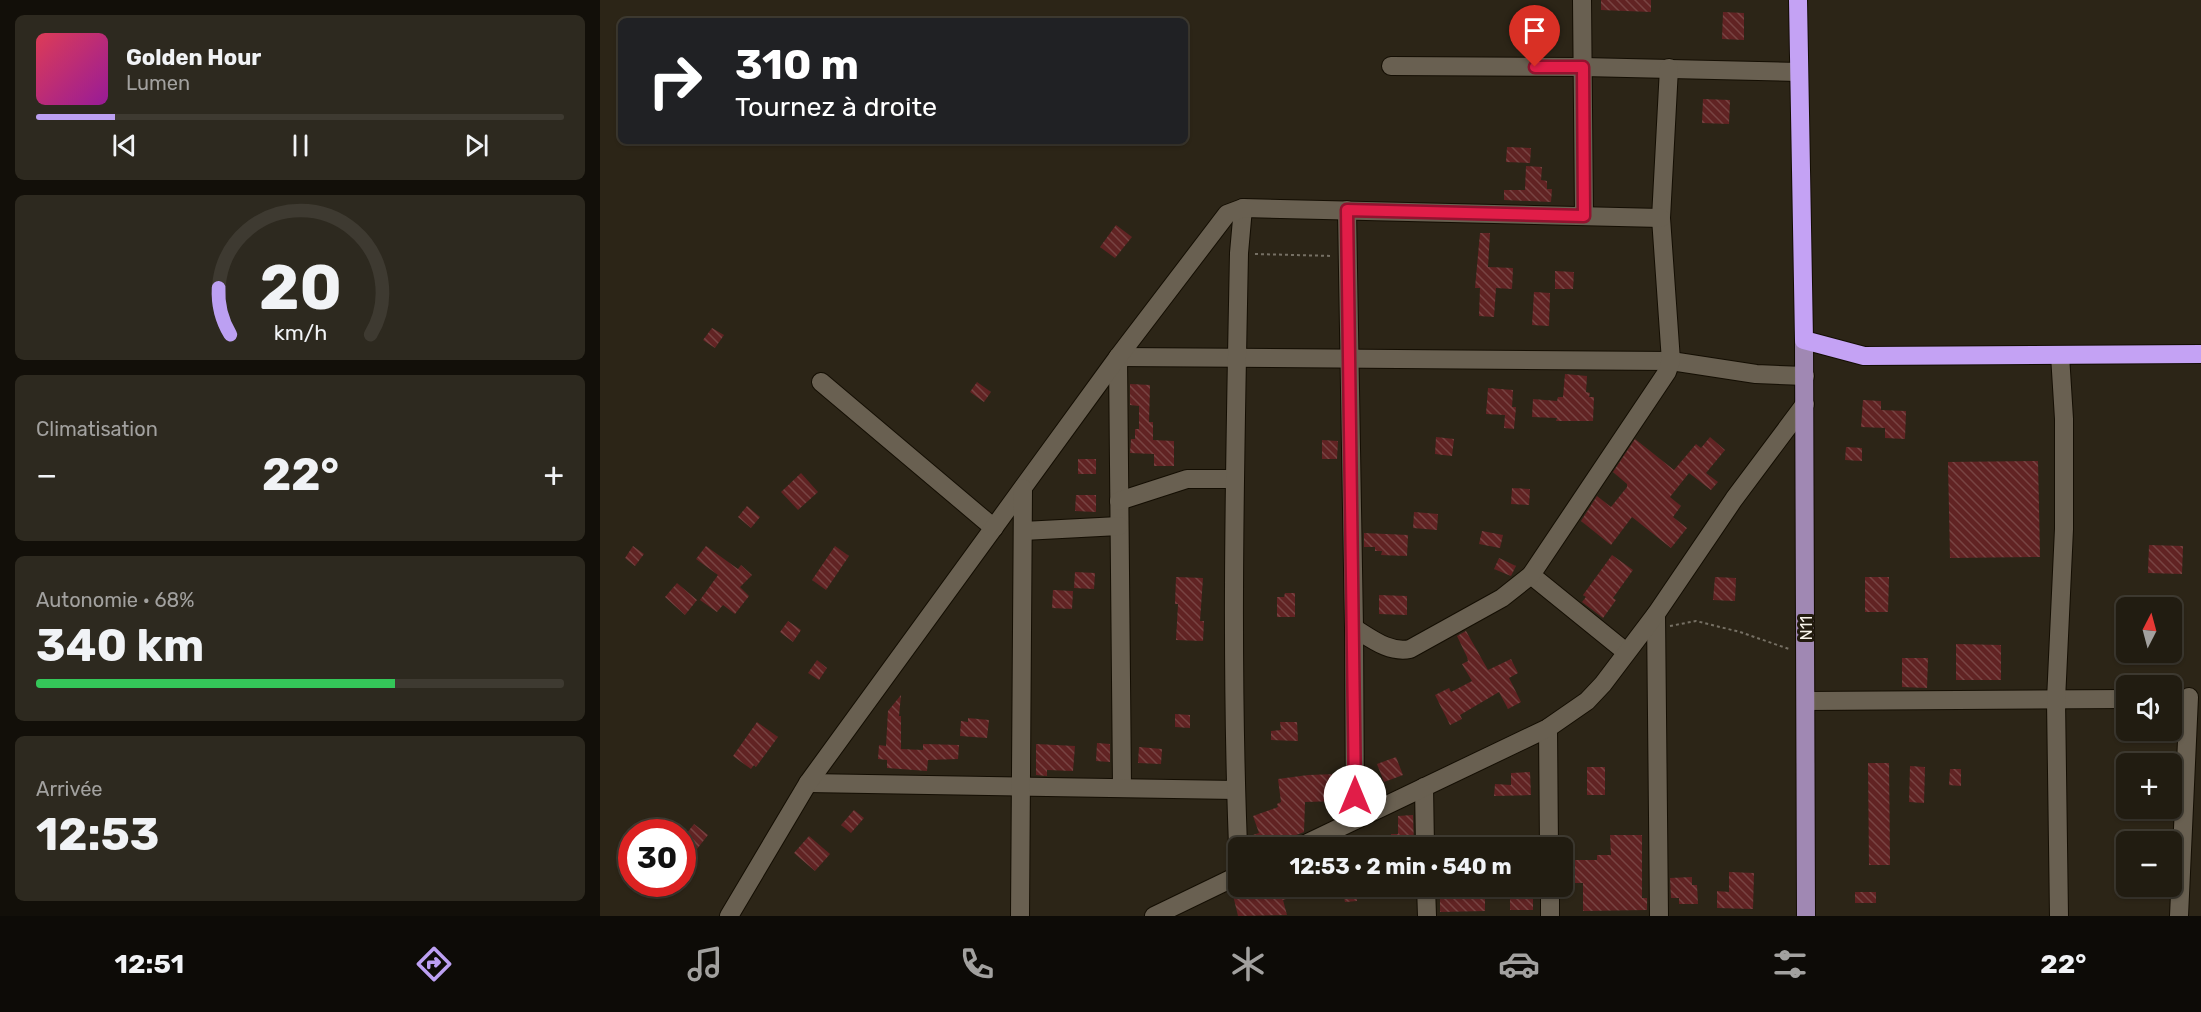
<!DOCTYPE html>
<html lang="fr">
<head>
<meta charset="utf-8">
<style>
	:root { --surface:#211c11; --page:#2d291f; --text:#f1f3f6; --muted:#a2a19f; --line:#3e3a31; --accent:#bca0f2 }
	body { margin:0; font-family:Rubik,sans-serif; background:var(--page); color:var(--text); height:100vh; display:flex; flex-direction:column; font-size:22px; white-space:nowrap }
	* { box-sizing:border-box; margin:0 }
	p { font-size:20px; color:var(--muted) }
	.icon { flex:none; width:33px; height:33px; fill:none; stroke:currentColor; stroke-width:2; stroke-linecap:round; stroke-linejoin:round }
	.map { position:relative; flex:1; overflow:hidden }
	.side { display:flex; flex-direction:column; gap:15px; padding:15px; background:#120f09; width:600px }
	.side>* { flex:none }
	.top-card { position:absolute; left:18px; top:18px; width:570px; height:126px; border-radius:9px; box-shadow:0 2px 4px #0004,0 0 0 2px var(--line); background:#202124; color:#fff; overflow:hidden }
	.needle { width:39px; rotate:6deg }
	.buttons { position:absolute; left:1516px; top:597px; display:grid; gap:12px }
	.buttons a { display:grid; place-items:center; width:66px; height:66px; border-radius:9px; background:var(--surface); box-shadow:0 2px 4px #0004,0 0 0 2px var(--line); font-size:30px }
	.speed { position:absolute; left:18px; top:819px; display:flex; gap:12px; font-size:30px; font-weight:700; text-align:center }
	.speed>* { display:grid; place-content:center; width:78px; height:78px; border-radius:50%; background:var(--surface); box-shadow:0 2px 4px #0004,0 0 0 2px var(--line); line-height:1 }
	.speed .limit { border:9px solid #d22; background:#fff; color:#111 }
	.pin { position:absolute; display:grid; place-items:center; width:51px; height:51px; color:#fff; margin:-62px -26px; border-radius:50% 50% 50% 0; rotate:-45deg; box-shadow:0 0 6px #0007 }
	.pin .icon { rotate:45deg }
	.me { position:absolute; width:66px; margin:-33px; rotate:0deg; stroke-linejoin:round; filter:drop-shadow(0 0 4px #0008) }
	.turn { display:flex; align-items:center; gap:21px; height:126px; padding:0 18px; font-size:27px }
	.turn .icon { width:78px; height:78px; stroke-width:2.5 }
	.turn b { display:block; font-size:42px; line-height:51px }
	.big { font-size:45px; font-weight:700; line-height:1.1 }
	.side .card { flex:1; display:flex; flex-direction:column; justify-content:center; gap:9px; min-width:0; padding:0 21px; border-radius:9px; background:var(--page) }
	.side .dial { align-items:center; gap:0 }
	.dial svg { height:156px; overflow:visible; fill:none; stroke:var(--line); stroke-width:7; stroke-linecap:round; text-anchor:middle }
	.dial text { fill:var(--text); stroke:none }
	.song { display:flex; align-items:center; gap:18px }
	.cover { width:72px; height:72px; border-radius:9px; background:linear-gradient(135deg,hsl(350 70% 55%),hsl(300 70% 35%)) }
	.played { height:6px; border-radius:3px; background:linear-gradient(90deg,var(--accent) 15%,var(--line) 15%) }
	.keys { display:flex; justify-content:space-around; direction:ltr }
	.heat { display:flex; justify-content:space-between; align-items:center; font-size:33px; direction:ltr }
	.charge { height:9px; border-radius:4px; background:linear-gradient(90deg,#34c759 68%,var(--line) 0) }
	.trip { position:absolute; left:628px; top:837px; width:345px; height:60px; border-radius:9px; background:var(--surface); box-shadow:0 2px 4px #0004,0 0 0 2px var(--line); font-weight:700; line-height:60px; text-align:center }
	.tab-bar { display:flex; height:96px; justify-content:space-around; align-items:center; background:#0d0b07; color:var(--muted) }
	.tab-bar .icon { width:42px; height:42px }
	.tab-bar .on { color:var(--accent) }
	.tab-bar b { font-size:27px; color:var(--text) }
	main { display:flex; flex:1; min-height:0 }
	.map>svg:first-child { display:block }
</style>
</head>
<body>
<main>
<section class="side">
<div class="card">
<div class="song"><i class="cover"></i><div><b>Golden Hour</b><p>Lumen</p></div></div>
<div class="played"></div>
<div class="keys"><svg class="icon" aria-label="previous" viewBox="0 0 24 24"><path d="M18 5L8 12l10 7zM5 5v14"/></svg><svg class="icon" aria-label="pause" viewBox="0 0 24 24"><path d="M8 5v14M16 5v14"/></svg><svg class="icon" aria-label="next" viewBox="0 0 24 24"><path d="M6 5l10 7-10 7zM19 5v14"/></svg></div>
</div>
<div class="card dial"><svg viewBox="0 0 100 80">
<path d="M14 69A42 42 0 1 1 86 69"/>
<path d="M14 69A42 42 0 0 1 8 45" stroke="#bca0f2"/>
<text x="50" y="56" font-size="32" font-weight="700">20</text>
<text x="50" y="72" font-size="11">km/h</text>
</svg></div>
<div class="card"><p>Climatisation</p>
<div class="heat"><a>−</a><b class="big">22°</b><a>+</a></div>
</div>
<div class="card"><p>Autonomie · 68%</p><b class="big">340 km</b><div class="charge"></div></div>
<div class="card"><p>Arrivée</p><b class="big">12:53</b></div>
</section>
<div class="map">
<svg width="1601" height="916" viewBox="0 0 1601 916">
	<defs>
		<pattern id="building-back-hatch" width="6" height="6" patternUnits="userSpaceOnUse" patternTransform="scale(1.5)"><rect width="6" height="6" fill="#612323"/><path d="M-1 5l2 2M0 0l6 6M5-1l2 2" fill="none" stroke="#784443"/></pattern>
	</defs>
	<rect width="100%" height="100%" fill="#2c2517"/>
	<!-- building -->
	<g fill="url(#building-back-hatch)">
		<polygon points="1001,0 1051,0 1051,12 1001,10"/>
		<polygon points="1123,12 1144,13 1144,40 1122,39"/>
		<polygon points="1103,99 1130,100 1129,124 1102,123"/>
		<polygon points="907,147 931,148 930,163 906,162"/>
		<polygon points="926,166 942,167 941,180 947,181 947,189 952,189 951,202 904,200 904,190 925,190"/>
		<polygon points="516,225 532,237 515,258 500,247"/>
		<polygon points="880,233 890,233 888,267 913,268 912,289 896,288 894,317 879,316 880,288 875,288"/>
		<polygon points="955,271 974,272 973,289 955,289"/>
		<polygon points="934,292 950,293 949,326 932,325"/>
		<polygon points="112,328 124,335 115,348 103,340"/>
		<polygon points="965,374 987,376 986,392 990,393 989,397 994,397 993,421 956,421 957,418 932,417 933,399 957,401 958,397 963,397"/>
		<polygon points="377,382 391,392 384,402 370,392"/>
		<polygon points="530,384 550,385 549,422 553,422 553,440 574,441 574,466 554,466 554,454 530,453 531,439 535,439 535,429 539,429 539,406 530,405"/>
		<polygon points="888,388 913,390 912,407 916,407 914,429 904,428 905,415 886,414"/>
		<polygon points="1263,400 1281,401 1281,410 1306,411 1305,439 1285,438 1285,428 1261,427"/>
		<polygon points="836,437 854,439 852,456 835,454"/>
		<polygon points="1110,437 1125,450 1106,473 1118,482 1111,490 1089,473 1070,497 1081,506 1073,517 1087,528 1071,548 1032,517 1011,545 981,521 997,496 1011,507 1027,487 1027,484 1013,472 1035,439 1074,470 1096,444 1101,448"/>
		<polygon points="722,440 738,441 737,459 722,459"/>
		<polygon points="1246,447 1262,448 1262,461 1245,460"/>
		<rect x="478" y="459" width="18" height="15"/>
		<polygon points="1438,461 1440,557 1350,558 1348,462"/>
		<polygon points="201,473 218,492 198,510 181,492"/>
		<polygon points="912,488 930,489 929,505 911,504"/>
		<polygon points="476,495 496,495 496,512 475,511"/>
		<polygon points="147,506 160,517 151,528 138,517"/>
		<polygon points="814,512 838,514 837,530 813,528"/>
		<polygon points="882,531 903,535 900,548 879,544"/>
		<polygon points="764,533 808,535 807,556 781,555 782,551 775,551 775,547 764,547"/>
		<polygon points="1549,545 1583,546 1582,574 1548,573"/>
		<polygon points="33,546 44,554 35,566 25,558"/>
		<polygon points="106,546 138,569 141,565 152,575 140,587 149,596 135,614 123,605 117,612 100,600 118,575 96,559"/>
		<polygon points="235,546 249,556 226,590 212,580"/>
		<polygon points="1012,555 1033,570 1013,598 1016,600 1003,618 982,602 986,597 983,595"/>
		<polygon points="899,558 916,566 911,576 894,569"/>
		<polygon points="475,572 495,573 494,589 474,588"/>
		<polygon points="576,577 603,578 600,621 604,621 603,641 576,640 578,604 575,604"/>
		<polygon points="1115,577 1136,578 1135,601 1113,600"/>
		<polygon points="1265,577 1289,577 1288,612 1265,612"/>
		<polygon points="77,583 97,600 85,615 65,597"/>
		<polygon points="453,590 473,591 472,609 452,608"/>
		<polygon points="685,593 695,593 695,617 677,617 677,597 684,597"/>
		<polygon points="779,595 807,596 807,615 779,614"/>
		<polygon points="188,621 201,630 193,642 180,632"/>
		<polygon points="866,631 888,670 911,659 918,673 909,678 921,702 908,709 899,692 860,715 862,719 850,725 835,695 849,688 851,692 872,681 862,664 868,661 867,657 857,636"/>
		<polygon points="1356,644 1401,645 1401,680 1356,680"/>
		<polygon points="1302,658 1328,658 1327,688 1302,687"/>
		<polygon points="217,660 227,668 219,680 208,673"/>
		<polygon points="301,695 299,716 301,716 301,749 323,750 323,744 359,745 358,759 328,760 327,771 287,768 287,760 278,759 279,745 286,746 288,711"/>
		<polygon points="575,714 590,715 590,728 575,727"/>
		<polygon points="368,718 389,720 387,738 360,736 361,721 368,722"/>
		<polygon points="157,722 178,737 156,767 154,765 151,769 133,756"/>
		<polygon points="680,722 697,722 698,741 671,740 671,731 681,730"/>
		<polygon points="497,743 510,744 510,762 496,761"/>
		<polygon points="436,744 475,746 473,771 447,770 447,776 436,775"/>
		<polygon points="539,747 562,749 561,764 538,763"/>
		<polygon points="796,757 803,775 784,782 777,764"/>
		<polygon points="1268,763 1289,763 1290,865 1269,865"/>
		<polygon points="1310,766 1325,767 1324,803 1309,802"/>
		<rect x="987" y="767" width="18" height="28"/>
		<polygon points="1350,769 1361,769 1361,786 1349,785"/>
		<polygon points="739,772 744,772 744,796 738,797 738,801 705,802 704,832 675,843 674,839 654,846 650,836 659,833 653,816 678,807 677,804 681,802 678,779 708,775 739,774"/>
		<polygon points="930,772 931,795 894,796 895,784 911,785 911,773"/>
		<polygon points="254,810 264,818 251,833 241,825"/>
		<polygon points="813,815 814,848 792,848 791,834 798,834 798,816"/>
		<polygon points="94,824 108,835 97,849 83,838"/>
		<polygon points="1010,835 1042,835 1042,898 1047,898 1047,910 983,911 983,883 963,883 963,860 997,860 997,855 1011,855"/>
		<polygon points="209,836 230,854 215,871 194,853"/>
		<polygon points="1129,872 1154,873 1153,909 1117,908 1117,891 1129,892"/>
		<polygon points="1092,877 1092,885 1097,885 1098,904 1079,904 1079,898 1071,898 1070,878"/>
		<polygon points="651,886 697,886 699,895 683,900 687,915 638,916 633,895"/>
		<polygon points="735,886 756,886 757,901 745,902 744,898 737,899"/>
		<polygon points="840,886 885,886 885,911 840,912"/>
		<rect x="1255" y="892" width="21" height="11"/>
		<rect x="910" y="896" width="23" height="14"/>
	</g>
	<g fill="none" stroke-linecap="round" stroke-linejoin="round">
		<!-- minor casing -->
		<g stroke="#140e03" stroke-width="20">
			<g id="minor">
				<polyline points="982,0 984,216"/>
				<polyline points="791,66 983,67 1198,72"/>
				<polyline points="747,210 754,628 755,820"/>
				<polyline points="518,357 1071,361 1156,374 1205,376"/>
				<polyline points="518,357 522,787"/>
				<polyline points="221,382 394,528"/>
				<polyline points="519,501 587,479 635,479"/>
				<polyline points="423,531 519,526"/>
				<polyline points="931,575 1026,652"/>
				<polyline points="1056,614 1059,916"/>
				<path d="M754,628C772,639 789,653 810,649L902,598L931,575L1067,372L1071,361L1061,218L1069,68"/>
				<polyline points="1206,701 1527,699"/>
				<polyline points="948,728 949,848"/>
				<polyline points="208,783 636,790"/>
				<polyline points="824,787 825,848"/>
				<polyline points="697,848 948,728 987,701 1003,684 1056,614 1134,499 1205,404"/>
				<path d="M639,870C630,665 635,459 639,253L643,208"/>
				<polyline points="826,886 827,916"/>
				<polyline points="950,886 950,916"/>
				<polyline points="129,916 208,783 518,357 627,214 643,208 1061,218"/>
				<polyline points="420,916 423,488"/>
				<polyline points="554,916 639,875"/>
				<polyline points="1459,916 1456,700 1464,529 1464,419 1460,355"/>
				<polyline points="1579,916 1589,697"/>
			</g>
		</g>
		<!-- major casing -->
		<g stroke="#140e03" stroke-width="20">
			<polyline id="major" points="1204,340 1206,916"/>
		</g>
		<!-- highway casing -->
		<g stroke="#140e03" stroke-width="20">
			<polyline id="highway" points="1198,0 1204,340 1264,356 1601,354"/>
		</g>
		<!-- path -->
		<g stroke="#767064" stroke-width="2" stroke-dasharray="3 3" stroke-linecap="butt">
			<polyline points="655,254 733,256"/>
			<polyline points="1070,626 1096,621 1140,632 1189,649"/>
		</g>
		<!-- minor -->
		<use href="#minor" stroke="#696051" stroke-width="18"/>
		<!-- major -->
		<use href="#major" stroke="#a088b3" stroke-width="18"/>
		<!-- highway -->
		<use href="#highway" stroke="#c4a2f4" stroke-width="18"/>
	</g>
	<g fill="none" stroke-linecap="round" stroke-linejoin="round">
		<!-- route casing -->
		<g stroke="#92132f" stroke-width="15">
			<polyline id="route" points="755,796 747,210 984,216 983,67 935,67"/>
		</g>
		<!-- route -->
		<use href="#route" stroke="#e11d48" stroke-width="10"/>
	</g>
	<g text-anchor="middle" stroke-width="6" stroke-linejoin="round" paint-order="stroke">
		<!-- street labels -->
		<g font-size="16" fill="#f9f4eb" stroke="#221b0e">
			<text transform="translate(1206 628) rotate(-90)" y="6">N11</text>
		</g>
	</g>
</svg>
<div class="buttons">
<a><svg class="needle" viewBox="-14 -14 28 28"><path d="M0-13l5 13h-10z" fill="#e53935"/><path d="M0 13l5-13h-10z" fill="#a2a19f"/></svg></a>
<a><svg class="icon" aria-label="sound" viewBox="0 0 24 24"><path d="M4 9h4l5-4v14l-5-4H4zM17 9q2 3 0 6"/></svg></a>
<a>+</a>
<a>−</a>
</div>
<div class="speed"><div class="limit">30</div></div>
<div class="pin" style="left:935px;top:67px;background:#d93025"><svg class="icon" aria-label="arrive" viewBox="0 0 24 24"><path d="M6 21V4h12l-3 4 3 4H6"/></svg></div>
<svg class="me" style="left:755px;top:796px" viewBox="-20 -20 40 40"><circle r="19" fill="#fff"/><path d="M0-13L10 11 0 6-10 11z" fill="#e11d48"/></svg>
<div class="trip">12:53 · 2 min · 540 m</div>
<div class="top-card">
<div class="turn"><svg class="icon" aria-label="right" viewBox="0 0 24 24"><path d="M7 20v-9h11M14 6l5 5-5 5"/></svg><div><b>310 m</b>Tournez à droite</div></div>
</div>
</div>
</main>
<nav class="tab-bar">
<b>12:51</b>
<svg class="icon on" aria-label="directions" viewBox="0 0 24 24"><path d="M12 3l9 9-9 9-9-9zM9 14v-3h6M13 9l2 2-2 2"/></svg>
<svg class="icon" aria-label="music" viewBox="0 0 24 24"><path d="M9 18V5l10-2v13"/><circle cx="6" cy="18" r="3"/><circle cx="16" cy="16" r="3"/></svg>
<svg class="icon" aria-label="phone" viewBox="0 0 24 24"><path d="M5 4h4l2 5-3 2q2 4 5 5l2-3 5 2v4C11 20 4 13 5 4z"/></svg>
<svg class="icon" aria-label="climate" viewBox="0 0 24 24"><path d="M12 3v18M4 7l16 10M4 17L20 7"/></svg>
<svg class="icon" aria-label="car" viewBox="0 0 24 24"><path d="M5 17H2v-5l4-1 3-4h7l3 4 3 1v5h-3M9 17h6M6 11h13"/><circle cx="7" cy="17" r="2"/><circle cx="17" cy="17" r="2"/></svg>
<svg class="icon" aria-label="filters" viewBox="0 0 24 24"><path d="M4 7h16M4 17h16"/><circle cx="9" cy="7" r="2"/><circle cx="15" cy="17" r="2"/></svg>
<b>22°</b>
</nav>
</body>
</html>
